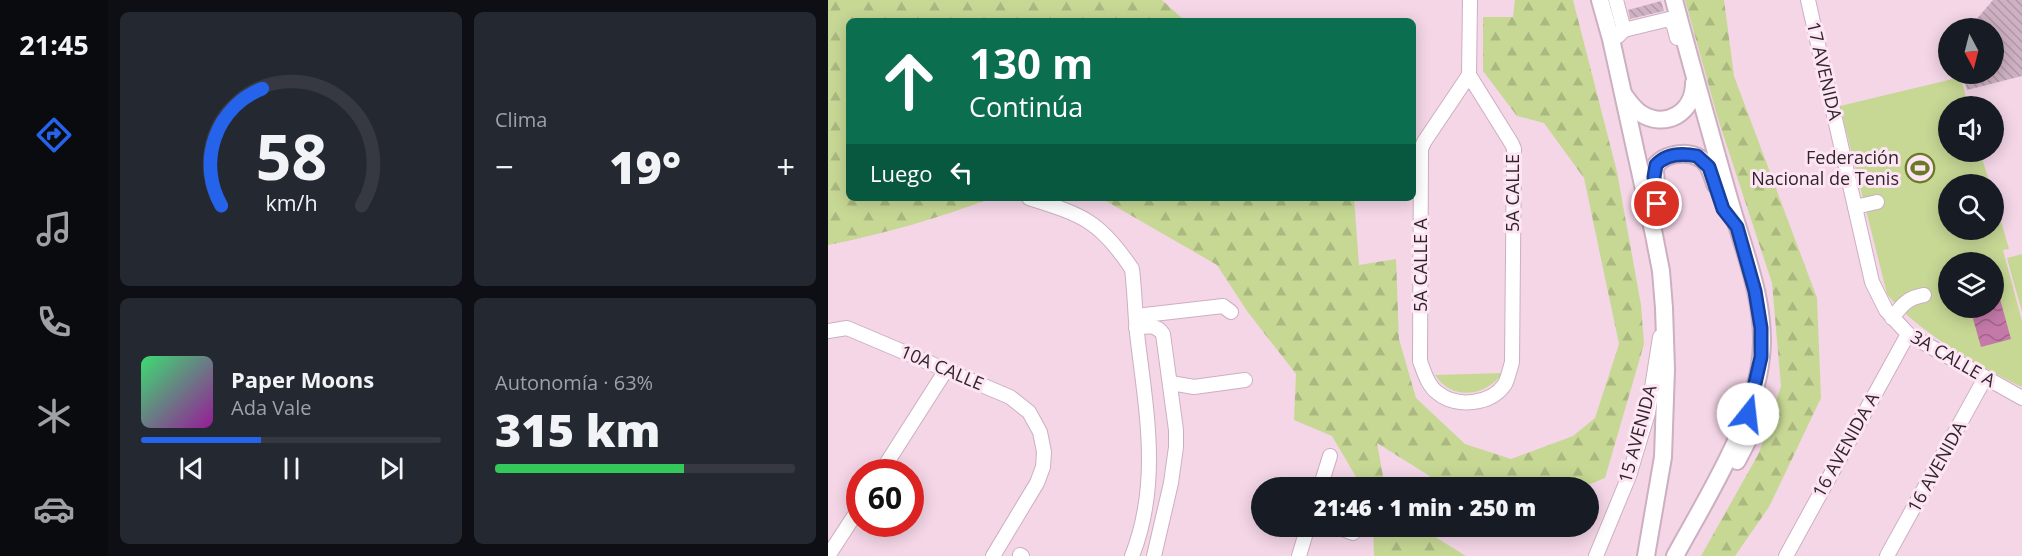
<!DOCTYPE html>
<html lang="es">
<head>
<meta charset="utf-8">
<style>
	:root { --surface:#171b24; --page:#242831; --text:#f1f3f6; --muted:#9ea1a6; --line:#363941; --accent:#2563eb }
	body { margin:0; font-family:"Open Sans",sans-serif; background:var(--page); color:var(--text); height:100vh; display:flex; flex-direction:column; font-size:22px; white-space:nowrap }
	* { box-sizing:border-box; margin:0 }
	p { font-size:20px; color:var(--muted) }
	.icon { flex:none; width:33px; height:33px; fill:none; stroke:currentColor; stroke-width:2; stroke-linecap:round; stroke-linejoin:round }
	.map { position:relative; flex:1; overflow:hidden }
	.details { display:flex; flex-direction:column; gap:12px; padding:12px; background:#0d0f14; width:720px }
	.details>* { flex:none }
	.guide { position:absolute; left:18px; top:18px; width:570px; height:183px; border-radius:9px; box-shadow:0 3px 15px #0003; background:#0b6e4f; color:#fff; overflow:hidden }
	.needle { width:39px; rotate:173deg }
	.controls { position:absolute; left:1110px; top:18px; display:grid; gap:12px }
	.controls a { display:grid; place-items:center; width:66px; height:66px; border-radius:50%; background:var(--surface); box-shadow:0 3px 15px #0003; font-size:30px }
	.speed { position:absolute; left:18px; top:459px; display:flex; gap:12px; font-size:30px; font-weight:700; text-align:center }
	.speed>* { display:grid; place-content:center; width:78px; height:78px; border-radius:50%; background:var(--surface); box-shadow:0 3px 15px #0003; line-height:1 }
	.speed .limit { border:9px solid #d22; background:#fff; color:#111 }
	.pin { position:absolute; display:grid; place-items:center; width:51px; height:51px; color:#fff; margin:-26px; border:3px solid #fff; border-radius:50%; box-shadow:0 2px 6px #0007 }
	.me { position:absolute; width:66px; margin:-33px; rotate:16deg; stroke-linejoin:round; filter:drop-shadow(0 0 4px #0008) }
	.turn { display:flex; align-items:center; gap:21px; height:126px; padding:0 24px; font-size:27px }
	.turn .icon { width:78px; height:78px; stroke-width:2.5 }
	.turn b { display:block; font-size:42px; line-height:51px }
	.then { display:flex; align-items:center; height:57px; padding:0 24px; background:#0003; gap:12px; font-size:22px }
	.big { font-size:45px; font-weight:800; line-height:1.1 }
	.details .widget { flex:1; display:flex; flex-direction:column; justify-content:center; gap:9px; min-width:0; padding:0 21px; border-radius:9px; background:var(--page) }
	.details .dial { align-items:center; gap:0 }
	.dial svg { height:156px; overflow:visible; fill:none; stroke:var(--line); stroke-width:7; stroke-linecap:round; text-anchor:middle }
	.dial text { fill:var(--text); stroke:none }
	.song { display:flex; align-items:center; gap:18px }
	.cover { width:72px; height:72px; border-radius:9px; background:linear-gradient(135deg,hsl(140 70% 55%),hsl(300 70% 35%)) }
	.played { height:6px; border-radius:3px; background:linear-gradient(90deg,var(--accent) 40%,var(--line) 40%) }
	.keys { display:flex; justify-content:space-around; direction:ltr }
	.heat { display:flex; justify-content:space-between; align-items:center; font-size:33px; direction:ltr }
	.charge { height:9px; border-radius:4px; background:linear-gradient(90deg,#34c759 63%,var(--line) 0) }
	.details .tiles { flex:1; display:grid; gap:12px; grid-template-columns:repeat(2,1fr) }
	.trip { position:absolute; left:423px; top:477px; width:348px; height:60px; border-radius:30px; background:var(--surface); box-shadow:0 3px 15px #0003; font-weight:800; line-height:60px; text-align:center }
	main { display:flex; flex:1; min-height:0 }
	.menu { display:flex; flex-direction:column; width:108px; justify-content:space-around; align-items:center; background:#090b0e; color:var(--muted) }
	.menu .icon { width:42px; height:42px }
	.menu .selected { color:var(--accent) }
	.menu b { font-size:27px; color:var(--text) }
	.map>svg:first-child { display:block }
</style>
</head>
<body>
<main>
<nav class="menu">
<b>21:45</b>
<svg class="icon selected" aria-label="directions" viewBox="0 0 24 24"><path d="M12 3l9 9-9 9-9-9zM9 14v-3h6M13 9l2 2-2 2"/></svg>
<svg class="icon" aria-label="music" viewBox="0 0 24 24"><path d="M9 18V5l10-2v13"/><circle cx="6" cy="18" r="3"/><circle cx="16" cy="16" r="3"/></svg>
<svg class="icon" aria-label="phone" viewBox="0 0 24 24"><path d="M5 4h4l2 5-3 2q2 4 5 5l2-3 5 2v4C11 20 4 13 5 4z"/></svg>
<svg class="icon" aria-label="climate" viewBox="0 0 24 24"><path d="M12 3v18M4 7l16 10M4 17L20 7"/></svg>
<svg class="icon" aria-label="car" viewBox="0 0 24 24"><path d="M5 17H2v-5l4-1 3-4h7l3 4 3 1v5h-3M9 17h6M6 11h13"/><circle cx="7" cy="17" r="2"/><circle cx="17" cy="17" r="2"/></svg>
</nav>
<section class="details">
<div class="tiles">
<div class="widget dial"><svg viewBox="0 0 100 80">
<path d="M14 69A42 42 0 1 1 86 69"/>
<path d="M14 69A42 42 0 0 1 35 9" stroke="#2563eb"/>
<text x="50" y="56" font-size="32" font-weight="700">58</text>
<text x="50" y="72" font-size="11">km/h</text>
</svg></div>
<div class="widget"><p>Clima</p>
<div class="heat"><a>−</a><b class="big">19°</b><a>+</a></div>
</div>
<div class="widget">
<div class="song"><i class="cover"></i><div><b>Paper Moons</b><p>Ada Vale</p></div></div>
<div class="played"></div>
<div class="keys"><svg class="icon" aria-label="previous" viewBox="0 0 24 24"><path d="M18 5L8 12l10 7zM5 5v14"/></svg><svg class="icon" aria-label="pause" viewBox="0 0 24 24"><path d="M8 5v14M16 5v14"/></svg><svg class="icon" aria-label="next" viewBox="0 0 24 24"><path d="M6 5l10 7-10 7zM19 5v14"/></svg></div>
</div>
<div class="widget"><p>Autonomía · 63%</p><b class="big">315 km</b><div class="charge"></div></div>
</div>
</section>
<div class="map">
<svg width="1194" height="556" viewBox="0 0 1194 556">
	<defs>
		<pattern id="forest-firs" width="22" height="20" patternUnits="userSpaceOnUse" patternTransform="scale(1.5)"><rect width="22" height="20" fill="#c7d895"/><path d="M5 1l3.5 6h-7zM16 11l3.5 6h-7z" fill="#abb981"/></pattern>
		<pattern id="water-waves" width="16" height="10" patternUnits="userSpaceOnUse" patternTransform="scale(1.5)"><rect width="16" height="10" fill="#c479a9"/><path d="M0 5q4-4 8 0t8 0" fill="none" stroke="#a0638a"/></pattern>
		<pattern id="building-back-hatch" width="6" height="6" patternUnits="userSpaceOnUse" patternTransform="scale(1.5)"><rect width="6" height="6" fill="#ceb1c2"/><path d="M-1 5l2 2M0 0l6 6M5-1l2 2" fill="none" stroke="#b198a7"/></pattern>
	</defs>
	<rect width="100%" height="100%" fill="#f4d6e7"/>
	<!-- forest -->
	<g fill="url(#forest-firs)">
		<path d="M0,0H334L357,21H21V198H164C111,218 56,234 0,245Z"/>
		<polygon points="687,0 745,0 789,172 813,305 816,344 777,478 755,487 612,487 600,475 549,443 557,487 534,487 504,436 466,420 468,374 419,311 389,265 278,201 269,198 526,198 531,265 568,259 571,339 588,398 637,444 683,459 745,436 767,418 791,344 756,178 716,123 689,116 655,71 655,17 685,17"/>
		<polygon points="857,0 896,0 906,76 989,298 993,398 941,507 907,556 873,556 931,453 953,386 944,283 890,119"/>
		<polygon points="545,527 591,527 638,556 546,556"/>
	</g>
	<!-- park -->
	<g fill="#c7d895" fill-rule="evenodd">
		<path d="M1133,77L1140,106H1120V152H1152L1162,184H1120V230H1166V197L1181,249L1175,250L1194,321V387C1151,366 1088,331 1059,294L1012,106ZM1120,262H1166V308H1120Z"/>
		<polygon points="1194,254 1194,312 1179,258"/>
		<path d="M675,373C657,397 624,401 607,375Z"/>
	</g>
	<!-- water -->
	<polygon fill="url(#water-waves)" points="1166,277 1183,339 1153,347 1142,308 1166,308"/>
	<!-- building -->
	<g fill="url(#building-back-hatch)">
		<polygon points="1165,0 1194,0 1194,76 1139,90 1135,74 1166,74 1166,28 1141,28"/>
		<polygon points="833,1 836,11 802,19 800,10"/>
	</g>
	<g fill="none" stroke-linecap="round" stroke-linejoin="round">
		<!-- minor casing -->
		<g stroke="#ccafc0" stroke-width="16">
			<g id="minor">
				<polyline points="788,0 796,30"/>
				<polyline points="980,0 1044,282 1058,310 1080,334 1194,398"/>
				<polyline points="783,39 790,36 796,30 841,19 846,26 849,38"/>
				<path d="M641,75L596,142L593,149L592,361C596,372 600,386 610,393C628,408 663,405 677,384C680,378 682,369 684,362L686,149L684,144L641,75L642,0"/>
				<path d="M201,198C255,215 272,221 304,269C307,293 307,318 310,342C319,415 332,485 304,556"/>
				<polyline points="1027,207 1049,202"/>
				<polyline points="308,316 395,306 403,312"/>
				<path d="M1064,318C1074,305 1079,298 1096,295"/>
				<path d="M308,328C319,326 328,324 335,334L348,430V447L343,483L326,556"/>
				<polyline points="0,331 19,328 182,397 201,412 212,432 216,452 215,467 209,483 165,556"/>
				<polyline points="343,383 366,387 417,380"/>
				<polyline points="53,472 118,370"/>
				<polyline points="492,488 502,456"/>
				<polyline points="506,526 525,533"/>
				<polyline points="192,555 194,556"/>
				<polyline points="0,556 32,507"/>
				<polyline points="471,556 480,526"/>
				<polyline points="768,556 801,476 820,413 832,337"/>
				<polyline points="958,556 1080,334"/>
				<polyline points="1059,556 1157,378"/>
			</g>
		</g>
		<!-- major casing -->
		<g stroke="#ccafc0" stroke-width="20">
			<g id="major">
				<polyline points="772,0 783,39 826,235 833,271 836,308 838,369 835,457 818,556"/>
				<path d="M846,0C864,68 883,135 902,202C916,251 939,305 933,357C926,424 879,497 847,556"/>
				<path d="M796,95C801,102 805,108 812,113C838,130 866,112 866,83"/>
				<path d="M830,210L827,171L828,165C840,151 869,149 880,166C883,171 885,178 887,184"/>
				<polyline points="909,461 922,436 933,408"/>
			</g>
		</g>
		<!-- minor -->
		<use href="#minor" stroke="#fff" stroke-width="14"/>
		<!-- major -->
		<use href="#major" stroke="#fff" stroke-width="16"/>
	</g>
	<g fill="none" stroke-linecap="round" stroke-linejoin="round">
		<!-- route casing -->
		<g stroke="#184099" stroke-width="15">
			<path id="route" d="M829,204L826,177L828,165C838,154 854,153 869,156L881,167L895,209L909,227L927,291L933,328V357L920,414"/>
		</g>
		<!-- route -->
		<use href="#route" stroke="#2563eb" stroke-width="10"/>
	</g>
	<!-- icons -->
	<defs>
		<g id="stadium-ring" transform="scale(1.5)"><circle r="9.5" fill="#fde5f3" stroke="#687927" stroke-width="1.5"/><path d="M0-5a6.5 5 0 1 0 0 10a6.5 5 0 1 0 0-10ZM-3.5-1.8h7v3.6h-7Z" fill="#687927"/></g>
	</defs>
	<g fill-rule="evenodd">
		<use href="#stadium-ring" x="1092" y="168"/>
	</g>
	<g text-anchor="middle" stroke-width="6" stroke-linejoin="round" paint-order="stroke">
		<!-- street labels -->
		<g font-size="18" fill="#30252c" stroke="#fde5f3">
			<text transform="translate(996 71) rotate(77)" y="6">17 AVENIDA</text>
			<text transform="translate(685 193) rotate(-90)" y="6">5A CALLE</text>
			<text transform="translate(593 265) rotate(-90)" y="6">5A CALLE A</text>
			<text transform="translate(1125 359) rotate(30)" y="6">3A CALLE A</text>
			<text transform="translate(114 368) rotate(23)" y="6">10A CALLE</text>
			<text transform="translate(810 434) rotate(-75)" y="6">15 AVENIDA</text>
			<text transform="translate(1018 445) rotate(-61)" y="6">16 AVENIDA A</text>
			<text transform="translate(1109 467) rotate(-61)" y="6">16 AVENIDA</text>
		</g>
		<!-- poi labels -->
		<g font-size="18" fill="#30252c" stroke="#fde5f3" text-anchor="end">
			<text x="1071" y="164">Federación<tspan x="1071" dy="21">Nacional de Tenis</tspan></text>
		</g>
	</g>
</svg>
<div class="controls">
<a><svg class="needle" viewBox="-14 -14 28 28"><path d="M0-13l5 13h-10z" fill="#e53935"/><path d="M0 13l5-13h-10z" fill="#9ea1a6"/></svg></a>
<a><svg class="icon" aria-label="sound" viewBox="0 0 24 24"><path d="M4 9h4l5-4v14l-5-4H4zM17 9q2 3 0 6"/></svg></a>
<a><svg class="icon" aria-label="search" viewBox="0 0 24 24"><circle cx="10" cy="10" r="6"/><path d="M15 15l6 6"/></svg></a>
<a><svg class="icon" aria-label="layers" viewBox="0 0 24 24"><path d="M12 4l9 5-9 5-9-5zM3 14l9 5 9-5"/></svg></a>
</div>
<div class="speed"><div class="limit">60</div></div>
<div class="pin" style="left:829px;top:204px;background:#d93025"><svg class="icon" aria-label="arrive" viewBox="0 0 24 24"><path d="M6 21V4h12l-3 4 3 4H6"/></svg></div>
<svg class="me" style="left:920px;top:414px" viewBox="-20 -20 40 40"><circle r="19" fill="#fff"/><path d="M0-13L10 11 0 6-10 11z" fill="#2563eb"/></svg>
<div class="trip">21:46 · 1 min · 250 m</div>
<div class="guide">
<div class="turn"><svg class="icon" aria-label="ahead" viewBox="0 0 24 24"><path d="M12 20V5M6 11l6-6 6 6"/></svg><div><b>130 m</b>Continúa</div></div>
<div class="then">Luego<svg class="icon" aria-label="left" viewBox="0 0 24 24"><path d="M17 20v-9H6M10 6l-5 5 5 5"/></svg></div>
</div>
</div>
</main>
</body>
</html>
